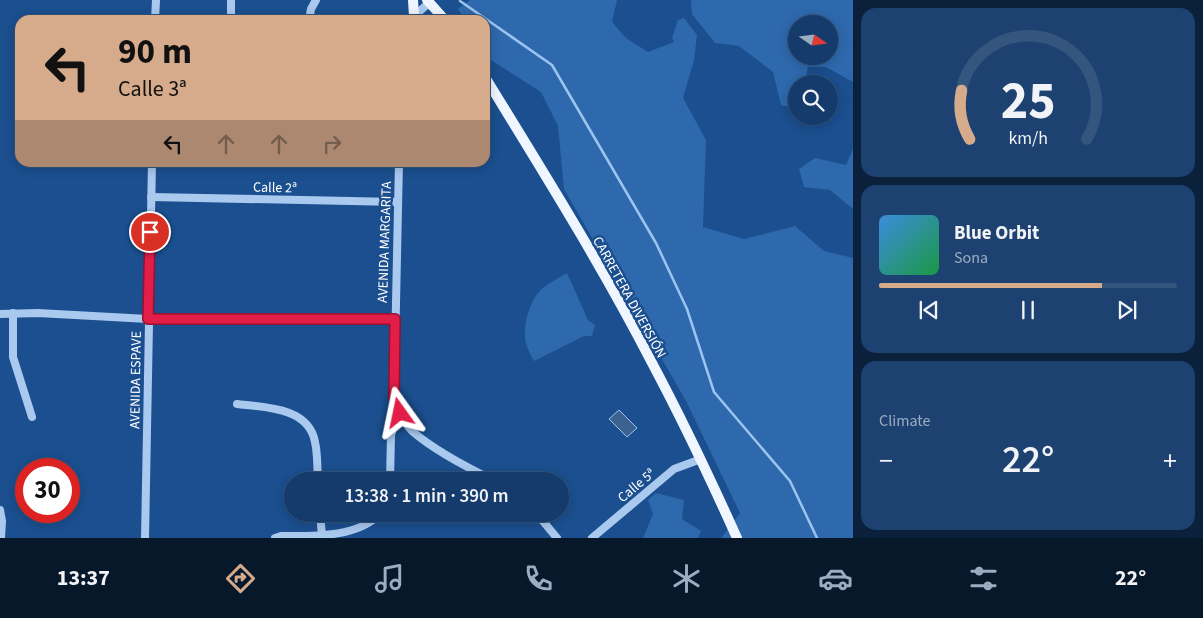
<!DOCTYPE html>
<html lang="en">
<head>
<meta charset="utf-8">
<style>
	:root { --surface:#143b6b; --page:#1d4271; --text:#f1f3f6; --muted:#9dadc1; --line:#33557e; --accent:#d6ab8b }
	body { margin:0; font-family:"Source Sans 3",sans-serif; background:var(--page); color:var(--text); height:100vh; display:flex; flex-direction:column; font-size:19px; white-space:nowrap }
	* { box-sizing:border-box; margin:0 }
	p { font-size:16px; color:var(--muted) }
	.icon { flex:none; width:28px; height:28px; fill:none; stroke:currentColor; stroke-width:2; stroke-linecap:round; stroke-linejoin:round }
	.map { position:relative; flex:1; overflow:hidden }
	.details { display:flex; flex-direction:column; gap:8px; padding:8px; background:#0b203b; width:350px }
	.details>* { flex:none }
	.banner { position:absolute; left:15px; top:15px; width:475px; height:152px; border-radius:15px; box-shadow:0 2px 12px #0003,0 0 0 1px var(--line); background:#d6ab8b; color:#111; overflow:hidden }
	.needle { width:32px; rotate:104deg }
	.buttons { position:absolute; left:788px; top:15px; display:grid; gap:10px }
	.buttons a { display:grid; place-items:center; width:50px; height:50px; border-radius:50%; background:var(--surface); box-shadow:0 2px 12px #0003,0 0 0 1px var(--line); font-size:25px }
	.speed { position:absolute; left:15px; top:458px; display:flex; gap:10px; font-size:25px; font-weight:700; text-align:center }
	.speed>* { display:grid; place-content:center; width:65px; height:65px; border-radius:50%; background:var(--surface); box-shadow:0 2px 12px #0003,0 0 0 1px var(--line); line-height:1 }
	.speed .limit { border:8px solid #d22; background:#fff; color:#111 }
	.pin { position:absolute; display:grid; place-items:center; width:42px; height:42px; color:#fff; margin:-21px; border:2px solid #fff; border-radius:50%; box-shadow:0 1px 5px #0007 }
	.me { position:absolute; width:55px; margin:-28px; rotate:348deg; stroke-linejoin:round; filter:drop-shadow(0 0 4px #0008) }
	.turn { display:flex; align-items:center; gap:18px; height:105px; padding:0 20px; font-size:22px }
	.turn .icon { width:65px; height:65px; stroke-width:2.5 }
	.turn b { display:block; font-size:35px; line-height:42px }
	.lanes { display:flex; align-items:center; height:48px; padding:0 20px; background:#0003; justify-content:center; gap:25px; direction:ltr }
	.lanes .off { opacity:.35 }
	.big { font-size:38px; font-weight:600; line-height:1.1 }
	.details .tile { flex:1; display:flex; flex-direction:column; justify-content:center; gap:8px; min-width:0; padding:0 18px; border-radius:15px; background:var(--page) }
	.details .dial { align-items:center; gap:0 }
	.dial svg { height:130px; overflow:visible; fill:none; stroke:var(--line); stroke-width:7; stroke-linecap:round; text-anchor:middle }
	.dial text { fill:var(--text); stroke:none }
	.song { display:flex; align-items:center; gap:15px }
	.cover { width:60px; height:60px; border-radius:8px; background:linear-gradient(135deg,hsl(210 70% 55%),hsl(140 70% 35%)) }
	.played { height:5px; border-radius:2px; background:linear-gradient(90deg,var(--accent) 75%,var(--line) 75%) }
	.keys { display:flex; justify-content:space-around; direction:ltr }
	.heat { display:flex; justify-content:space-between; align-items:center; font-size:28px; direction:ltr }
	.trip { position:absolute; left:284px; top:472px; width:285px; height:50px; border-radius:25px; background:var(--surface); box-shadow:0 2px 12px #0003,0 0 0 1px var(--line); font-weight:600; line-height:50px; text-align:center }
	.tabs { display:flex; height:80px; justify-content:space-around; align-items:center; background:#08182b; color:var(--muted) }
	.tabs .icon { width:35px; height:35px }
	.tabs .active { color:var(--accent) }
	.tabs b { font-size:22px; color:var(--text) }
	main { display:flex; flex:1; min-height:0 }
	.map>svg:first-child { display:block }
</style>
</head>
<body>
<main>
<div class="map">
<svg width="853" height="538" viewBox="0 0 853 538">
	<rect width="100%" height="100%" fill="#1b4f8f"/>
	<!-- green -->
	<g fill="#2e69ad" fill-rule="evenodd">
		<polygon points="470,0 617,0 612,22 626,38 648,52 674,42 672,38 678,20 684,18 697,35 694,60 683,98 706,140 703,227 744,239 795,226 824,251 853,258 853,538 721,538 740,513 686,401 564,189 558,126 541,92 491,60 485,51 485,20 465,20 458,9"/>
		<path d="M691,0H853V82L826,67H808L804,84H796V108L781,105L773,72L739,46L715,43L692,14ZM796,24H829V56H796Z"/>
		<polygon points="853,149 853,209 830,190 804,187 799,169 815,158 846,165"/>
		<path d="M567,273L588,320L595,325L592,336H584L534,361C530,354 526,346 525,338C524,321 530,299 543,288C550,282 559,278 567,273Z"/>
		<polygon points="656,493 684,500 682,519 701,531 698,538 643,538 653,514 648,500"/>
	</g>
	<!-- water -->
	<polygon fill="#3c6290" stroke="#9cc4f0" points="619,410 637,428 627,437 609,419"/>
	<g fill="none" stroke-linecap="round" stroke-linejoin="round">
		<!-- stream -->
		<polyline stroke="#9cc4f0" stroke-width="2.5" points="460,1 552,65 656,243 687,309 714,392 790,481 817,538"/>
		<!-- minor -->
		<g stroke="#a9c9ee" stroke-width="8">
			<polyline points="412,18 430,2"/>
			<polyline points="155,20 156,0"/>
			<polyline points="231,20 231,0"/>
			<polyline points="309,20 311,9 316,0"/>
			<path d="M399,162L394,397C398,409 403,422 412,431C435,451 468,468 495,481"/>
			<polyline points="151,197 398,202"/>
			<polyline points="13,313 13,357 32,417"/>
			<polyline points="0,314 38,313 148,319 395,319"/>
			<path d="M237,404C264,407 309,407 315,442C318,455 317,469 318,481"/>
			<polyline points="390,481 391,435 399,413"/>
			<polyline points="0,510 2,521 1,538"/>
			<polyline points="320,514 322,535"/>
			<polyline points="537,514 557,538"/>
			<polyline points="145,538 152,162"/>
			<path d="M275,538L281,536C314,536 356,538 380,514"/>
			<polyline points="592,538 674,469 701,459"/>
		</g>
		<!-- major -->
		<g stroke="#f0f6ff" stroke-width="10">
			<polyline points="413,0 414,16"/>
			<polyline points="427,0 445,20"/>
			<path d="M485,77C542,170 601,264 651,361C682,419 710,478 737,538"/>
		</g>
	</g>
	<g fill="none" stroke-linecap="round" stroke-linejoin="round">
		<!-- route casing -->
		<g stroke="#92132f" stroke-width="12">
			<polyline id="route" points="150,232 148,319 395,319 394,397 400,413"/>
		</g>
		<!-- route -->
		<use href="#route" stroke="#e11d48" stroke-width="9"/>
	</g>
	<g text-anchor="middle" stroke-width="5" stroke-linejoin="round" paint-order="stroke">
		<!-- street labels -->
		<g font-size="14" fill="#fff" stroke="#1b4f8f">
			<text transform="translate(275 187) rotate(1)" y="5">Calle 2ª</text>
			<text transform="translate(384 242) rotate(-88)" y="5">AVENIDA MARGARITA</text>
			<text transform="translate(630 297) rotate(61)" y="5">CARRETERA DIVERSIÓN</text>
			<text transform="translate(135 380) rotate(-89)" y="5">AVENIDA ESPAVE</text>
			<text transform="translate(636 485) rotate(-40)" y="5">Calle 5ª</text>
		</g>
	</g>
</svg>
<div class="buttons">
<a><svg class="needle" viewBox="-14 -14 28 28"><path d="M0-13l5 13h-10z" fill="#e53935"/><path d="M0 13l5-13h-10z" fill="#9dadc1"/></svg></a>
<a><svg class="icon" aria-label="search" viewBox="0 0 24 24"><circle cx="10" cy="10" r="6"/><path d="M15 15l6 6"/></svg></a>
</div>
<div class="speed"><div class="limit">30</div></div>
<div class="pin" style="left:150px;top:232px;background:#d93025"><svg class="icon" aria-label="arrive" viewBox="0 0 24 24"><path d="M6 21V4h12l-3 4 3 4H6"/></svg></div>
<svg class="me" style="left:400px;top:413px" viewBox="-20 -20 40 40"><path d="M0-17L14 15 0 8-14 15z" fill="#e11d48" stroke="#fff" stroke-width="4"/></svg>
<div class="trip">13:38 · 1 min · 390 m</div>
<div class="banner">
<div class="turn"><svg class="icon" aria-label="left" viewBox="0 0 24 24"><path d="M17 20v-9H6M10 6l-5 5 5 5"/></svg><div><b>90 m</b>Calle 3ª</div></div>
<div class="lanes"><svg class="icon" aria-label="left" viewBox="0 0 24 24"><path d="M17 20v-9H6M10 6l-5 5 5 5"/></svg><svg class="icon off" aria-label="ahead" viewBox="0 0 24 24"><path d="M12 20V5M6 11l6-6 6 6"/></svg><svg class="icon off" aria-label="ahead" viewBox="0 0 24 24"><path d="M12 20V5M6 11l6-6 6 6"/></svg><svg class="icon off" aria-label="right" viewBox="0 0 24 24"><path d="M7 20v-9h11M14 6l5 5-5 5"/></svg></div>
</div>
</div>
<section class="details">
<div class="tile dial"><svg viewBox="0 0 100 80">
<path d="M14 69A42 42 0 1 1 86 69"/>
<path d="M14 69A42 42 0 0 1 9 39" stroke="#d6ab8b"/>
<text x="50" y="56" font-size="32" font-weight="700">25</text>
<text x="50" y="72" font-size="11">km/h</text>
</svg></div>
<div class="tile">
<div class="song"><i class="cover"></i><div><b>Blue Orbit</b><p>Sona</p></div></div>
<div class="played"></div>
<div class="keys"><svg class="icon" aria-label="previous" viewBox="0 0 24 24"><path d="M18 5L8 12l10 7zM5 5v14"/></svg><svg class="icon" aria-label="pause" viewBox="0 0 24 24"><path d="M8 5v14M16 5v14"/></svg><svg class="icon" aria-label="next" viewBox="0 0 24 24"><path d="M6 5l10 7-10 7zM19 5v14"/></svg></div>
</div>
<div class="tile"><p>Climate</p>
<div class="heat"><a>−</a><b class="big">22°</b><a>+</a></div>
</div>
</section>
</main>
<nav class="tabs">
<b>13:37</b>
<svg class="icon active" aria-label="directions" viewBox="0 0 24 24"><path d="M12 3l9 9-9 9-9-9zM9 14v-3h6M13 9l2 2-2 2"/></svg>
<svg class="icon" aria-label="music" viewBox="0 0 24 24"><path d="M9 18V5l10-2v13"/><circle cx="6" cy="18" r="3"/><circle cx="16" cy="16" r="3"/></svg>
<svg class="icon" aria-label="phone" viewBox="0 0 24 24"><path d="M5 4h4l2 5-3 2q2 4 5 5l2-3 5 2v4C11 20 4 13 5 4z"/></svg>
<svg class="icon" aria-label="climate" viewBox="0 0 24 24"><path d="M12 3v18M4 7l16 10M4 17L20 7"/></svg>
<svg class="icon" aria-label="car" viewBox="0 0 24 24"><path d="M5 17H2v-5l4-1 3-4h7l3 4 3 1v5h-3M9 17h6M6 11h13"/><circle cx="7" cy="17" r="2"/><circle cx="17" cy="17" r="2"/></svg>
<svg class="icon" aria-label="filters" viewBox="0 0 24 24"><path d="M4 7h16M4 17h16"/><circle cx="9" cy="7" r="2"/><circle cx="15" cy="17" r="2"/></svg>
<b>22°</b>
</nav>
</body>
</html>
